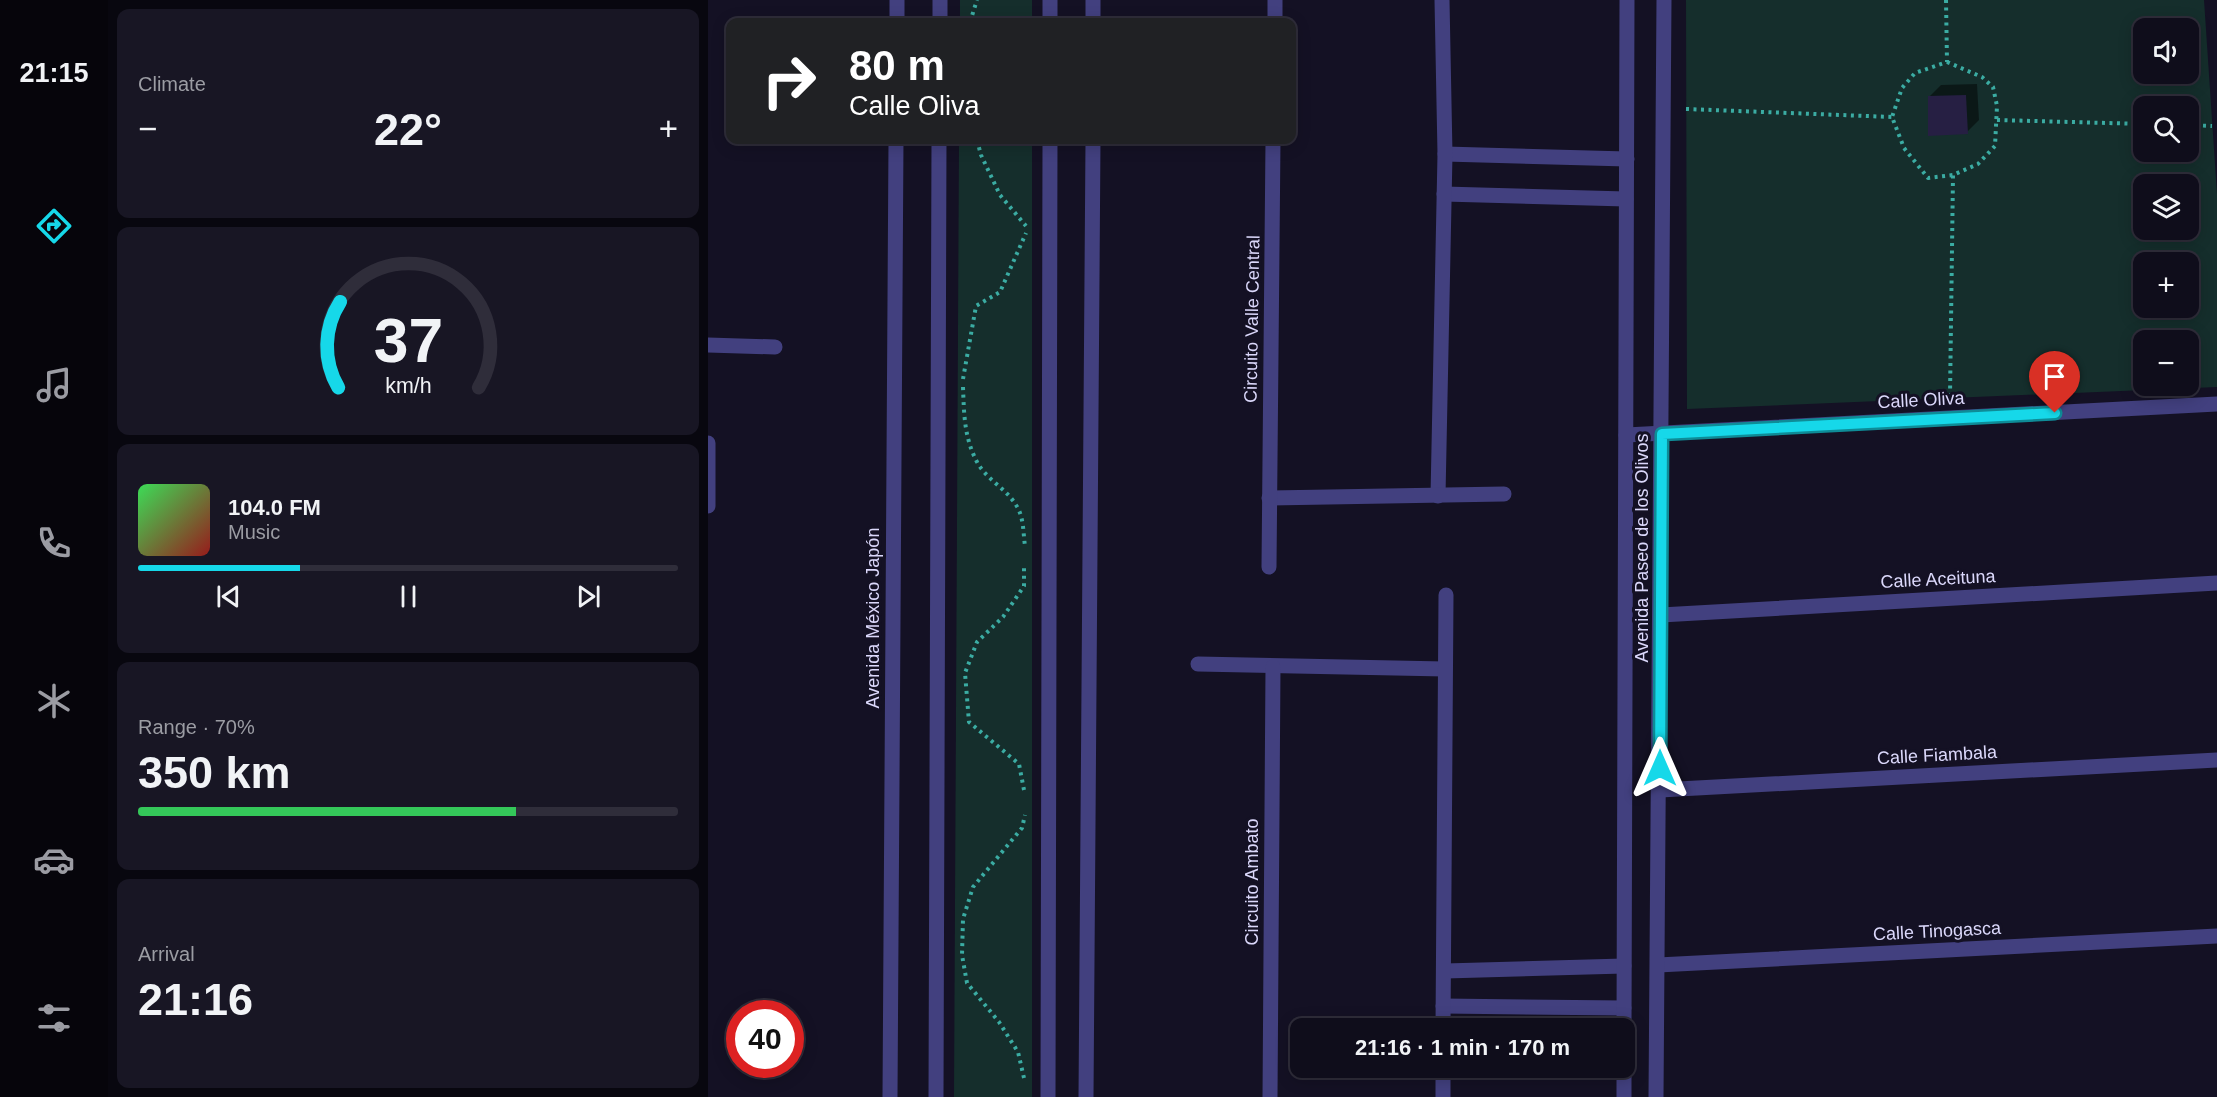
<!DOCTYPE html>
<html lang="en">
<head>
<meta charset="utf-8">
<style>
	:root { --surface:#0f0d1b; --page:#181624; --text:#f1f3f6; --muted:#9b9ca3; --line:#2f2d3a; --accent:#16d8e9 }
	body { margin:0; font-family:Arial,sans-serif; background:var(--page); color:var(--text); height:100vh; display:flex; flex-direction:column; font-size:22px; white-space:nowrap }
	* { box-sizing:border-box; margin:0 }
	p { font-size:20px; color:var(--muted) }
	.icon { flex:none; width:33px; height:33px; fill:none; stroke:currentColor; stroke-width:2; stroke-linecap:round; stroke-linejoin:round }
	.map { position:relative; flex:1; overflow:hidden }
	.panel { display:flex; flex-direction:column; gap:9px; padding:9px; background:#08070f; width:600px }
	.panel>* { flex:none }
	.banner { position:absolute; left:18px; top:18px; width:570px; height:126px; border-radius:12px; box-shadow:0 3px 15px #0003,0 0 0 2px var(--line); background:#202124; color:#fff; overflow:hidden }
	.controls { position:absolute; left:1425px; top:18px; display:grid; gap:12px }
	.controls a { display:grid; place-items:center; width:66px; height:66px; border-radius:12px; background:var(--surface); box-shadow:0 3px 15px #0003,0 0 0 2px var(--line); font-size:30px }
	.speed { position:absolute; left:18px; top:1000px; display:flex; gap:12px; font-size:30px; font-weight:700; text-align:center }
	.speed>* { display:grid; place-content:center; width:78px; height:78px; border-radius:50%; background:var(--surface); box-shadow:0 3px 15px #0003,0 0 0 2px var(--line); line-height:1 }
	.speed .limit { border:9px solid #d22; background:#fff; color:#111 }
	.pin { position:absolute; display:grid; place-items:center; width:51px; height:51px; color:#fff; margin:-62px -26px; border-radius:50% 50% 50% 0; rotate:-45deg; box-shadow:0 0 6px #0007 }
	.pin .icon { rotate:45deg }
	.me { position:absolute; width:66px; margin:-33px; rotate:0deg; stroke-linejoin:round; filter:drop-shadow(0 0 4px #0008) }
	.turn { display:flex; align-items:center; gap:21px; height:126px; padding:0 24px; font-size:27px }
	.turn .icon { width:78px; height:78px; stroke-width:2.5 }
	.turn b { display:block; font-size:42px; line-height:51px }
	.big { font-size:45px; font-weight:700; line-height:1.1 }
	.panel .widget { flex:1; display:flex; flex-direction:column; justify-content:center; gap:9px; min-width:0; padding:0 21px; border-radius:12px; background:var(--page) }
	.panel .dial { align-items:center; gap:0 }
	.dial svg { height:156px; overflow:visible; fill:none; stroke:var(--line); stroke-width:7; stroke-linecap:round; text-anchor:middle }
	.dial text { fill:var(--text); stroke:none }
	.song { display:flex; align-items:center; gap:18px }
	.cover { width:72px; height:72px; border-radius:9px; background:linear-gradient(135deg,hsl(130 70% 55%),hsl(0 70% 35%)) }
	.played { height:6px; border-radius:3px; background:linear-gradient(90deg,var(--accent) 30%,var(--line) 30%) }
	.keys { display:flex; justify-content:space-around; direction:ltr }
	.heat { display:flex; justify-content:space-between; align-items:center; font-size:33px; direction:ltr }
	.charge { height:9px; border-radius:4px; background:linear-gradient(90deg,#34c759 70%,var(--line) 0) }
	.trip { position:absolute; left:582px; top:1018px; width:345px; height:60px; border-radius:12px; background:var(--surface); box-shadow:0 3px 15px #0003,0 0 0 2px var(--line); font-weight:700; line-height:60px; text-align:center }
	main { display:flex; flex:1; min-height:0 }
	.tabs { display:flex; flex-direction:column; width:108px; justify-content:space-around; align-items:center; background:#06050b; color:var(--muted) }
	.tabs .icon { width:42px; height:42px }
	.tabs .active { color:var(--accent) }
	.tabs b { font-size:27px; color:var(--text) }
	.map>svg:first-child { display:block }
</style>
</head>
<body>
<main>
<nav class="tabs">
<b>21:15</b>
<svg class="icon active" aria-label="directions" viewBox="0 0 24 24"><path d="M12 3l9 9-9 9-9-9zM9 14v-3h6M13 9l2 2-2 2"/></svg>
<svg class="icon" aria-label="music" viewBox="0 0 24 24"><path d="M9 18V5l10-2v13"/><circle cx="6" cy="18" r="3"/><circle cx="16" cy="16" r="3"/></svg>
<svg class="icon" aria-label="phone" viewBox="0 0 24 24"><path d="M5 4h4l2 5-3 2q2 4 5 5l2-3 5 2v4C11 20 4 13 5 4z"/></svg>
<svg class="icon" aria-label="climate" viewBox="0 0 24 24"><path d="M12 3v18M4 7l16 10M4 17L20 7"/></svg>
<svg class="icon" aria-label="car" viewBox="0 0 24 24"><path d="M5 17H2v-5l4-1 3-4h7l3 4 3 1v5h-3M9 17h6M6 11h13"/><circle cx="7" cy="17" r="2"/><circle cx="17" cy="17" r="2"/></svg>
<svg class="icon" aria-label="filters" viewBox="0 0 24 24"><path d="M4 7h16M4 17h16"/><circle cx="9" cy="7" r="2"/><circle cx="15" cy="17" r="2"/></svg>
</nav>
<section class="panel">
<div class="widget"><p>Climate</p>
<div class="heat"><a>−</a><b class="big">22°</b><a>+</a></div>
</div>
<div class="widget dial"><svg viewBox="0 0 100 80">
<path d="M14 69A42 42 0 1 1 86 69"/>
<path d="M14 69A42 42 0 0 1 15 25" stroke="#16d8e9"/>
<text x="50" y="56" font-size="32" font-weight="700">37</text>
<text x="50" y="72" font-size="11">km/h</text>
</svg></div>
<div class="widget">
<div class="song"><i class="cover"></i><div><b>104.0 FM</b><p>Music</p></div></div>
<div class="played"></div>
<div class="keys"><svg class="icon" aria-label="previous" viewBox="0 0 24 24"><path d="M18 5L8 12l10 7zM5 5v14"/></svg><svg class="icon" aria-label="pause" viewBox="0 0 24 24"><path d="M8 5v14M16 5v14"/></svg><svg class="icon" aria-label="next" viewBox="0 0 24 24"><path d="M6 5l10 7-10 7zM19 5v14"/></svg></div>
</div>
<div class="widget"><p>Range · 70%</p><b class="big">350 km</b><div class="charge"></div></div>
<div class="widget"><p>Arrival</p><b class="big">21:16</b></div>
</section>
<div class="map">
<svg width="1509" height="1097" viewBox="0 0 1509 1097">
	<rect width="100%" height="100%" fill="#141124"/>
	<!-- green -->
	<g fill="#152e2c" fill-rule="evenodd">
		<rect x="252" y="0" width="72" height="22"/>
		<path d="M978,0H1496L1509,194V387L979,409ZM1436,28H1480V74H1436ZM1436,106H1480V152H1436ZM1436,184H1480V230H1436ZM1436,262H1480V308H1436ZM1436,340H1480V386H1436Z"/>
		<polygon points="251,140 324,140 324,1097 246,1097"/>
	</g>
	<!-- shadow -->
	<polygon fill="#0007" points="1269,84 1271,120 1259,132 1221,97 1233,85"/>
	<!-- building -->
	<polygon fill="#261f43" points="1258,95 1260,134 1220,136 1220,96"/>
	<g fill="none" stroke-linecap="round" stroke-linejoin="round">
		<!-- path -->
		<g stroke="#3baca3" stroke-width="4" stroke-dasharray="3 4.5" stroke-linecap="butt">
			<polyline points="1238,0 1239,62"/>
			<polyline points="262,22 269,0"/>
			<polygon points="1239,62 1274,77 1285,87 1289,106 1287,146 1270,164 1245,175 1220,178 1196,148 1184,117 1194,88 1207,73"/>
			<polyline points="978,109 1184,117"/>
			<polyline points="1289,120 1436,124"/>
			<polyline points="1480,125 1504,126"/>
			<polyline points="269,140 273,155 292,195 318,226"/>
			<polyline points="255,379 268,306 292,292 318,233"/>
			<path d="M255,387C256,413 256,436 268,460C277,479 298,488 308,505C316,517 315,532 317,546"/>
			<polyline points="1242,396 1245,175"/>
			<polyline points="316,790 311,764 261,722 257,673 269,642 295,617 316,586 316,568"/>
			<polyline points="316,1078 310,1052 291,1022 259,983 254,955 255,919 265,887 314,828 317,815"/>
		</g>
		<!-- minor -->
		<g stroke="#42407f" stroke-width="15">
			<polyline points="385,22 385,0"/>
			<polyline points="567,22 567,0"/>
			<polyline points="737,154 919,159"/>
			<polyline points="736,194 918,199"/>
			<polyline points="0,345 67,347"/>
			<polyline points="918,435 1509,404"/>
			<polyline points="730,496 737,154 734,0"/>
			<polyline points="561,498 796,494"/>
			<polyline points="0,506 0,443"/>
			<polyline points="561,567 565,140"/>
			<polyline points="953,615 1509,583"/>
			<polyline points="490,664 737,669"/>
			<polyline points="952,790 1509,760"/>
			<polyline points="950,965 1509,936"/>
			<polyline points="737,971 916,966"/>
			<polyline points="735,1006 916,1008"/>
			<polyline points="735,1029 738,595"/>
			<polyline points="735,1068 735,1097"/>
			<polyline points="378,1097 385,140"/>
			<polyline points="562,1097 565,667"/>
		</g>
		<!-- tertiary -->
		<g stroke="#42407f" stroke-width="15">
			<polyline points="189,22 189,0"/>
			<polyline points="232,22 232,0"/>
			<polyline points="342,22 342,0"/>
			<polyline points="916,1029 919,0"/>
			<polyline points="182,1097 188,140"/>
			<polyline points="228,1097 231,140"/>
			<polyline points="340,1097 342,140"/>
			<polyline points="916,1097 916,1068"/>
			<polyline points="948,1097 956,0"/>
		</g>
	</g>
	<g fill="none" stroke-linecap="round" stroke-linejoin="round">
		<!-- route casing -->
		<g stroke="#0e8c97" stroke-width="15">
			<polyline id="route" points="952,768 954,434 1347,413"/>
		</g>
		<!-- route -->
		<use href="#route" stroke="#16d8e9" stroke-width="10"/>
	</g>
	<g text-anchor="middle" stroke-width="6" stroke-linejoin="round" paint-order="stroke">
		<!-- street labels -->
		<g font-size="18" fill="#dbd8fb" stroke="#141124">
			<text transform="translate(544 319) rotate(-89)" y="6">Circuito Valle Central</text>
			<text transform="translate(1213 400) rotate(-3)" y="6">Calle Oliva</text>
			<text transform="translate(934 548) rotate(-90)" y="6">Avenida Paseo de los Olivos</text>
			<text transform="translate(1230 579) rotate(-3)" y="6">Calle Aceituna</text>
			<text transform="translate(165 618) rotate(-90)" y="6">Avenida México Japón</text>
			<text transform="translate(1229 755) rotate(-3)" y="6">Calle Fiambala</text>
			<text transform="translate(544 882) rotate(-90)" y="6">Circuito Ambato</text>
			<text transform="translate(1229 931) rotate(-3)" y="6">Calle Tinogasca</text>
		</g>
	</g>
</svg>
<div class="controls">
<a><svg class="icon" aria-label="sound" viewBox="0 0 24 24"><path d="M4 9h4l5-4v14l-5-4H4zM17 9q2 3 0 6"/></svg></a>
<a><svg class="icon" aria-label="search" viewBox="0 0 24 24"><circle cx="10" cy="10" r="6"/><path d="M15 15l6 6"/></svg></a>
<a><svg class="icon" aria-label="layers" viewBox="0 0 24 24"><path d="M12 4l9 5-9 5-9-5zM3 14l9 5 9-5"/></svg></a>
<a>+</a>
<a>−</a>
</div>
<div class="speed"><div class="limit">40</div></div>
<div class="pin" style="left:1347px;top:413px;background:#d93025"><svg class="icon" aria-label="arrive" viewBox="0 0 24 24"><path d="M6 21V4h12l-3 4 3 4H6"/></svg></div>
<svg class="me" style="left:952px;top:768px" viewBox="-20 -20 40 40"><path d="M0-17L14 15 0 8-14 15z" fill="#16d8e9" stroke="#fff" stroke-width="4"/></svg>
<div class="trip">21:16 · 1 min · 170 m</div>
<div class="banner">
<div class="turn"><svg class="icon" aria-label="right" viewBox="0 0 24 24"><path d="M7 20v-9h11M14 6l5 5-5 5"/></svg><div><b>80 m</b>Calle Oliva</div></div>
</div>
</div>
</main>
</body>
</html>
